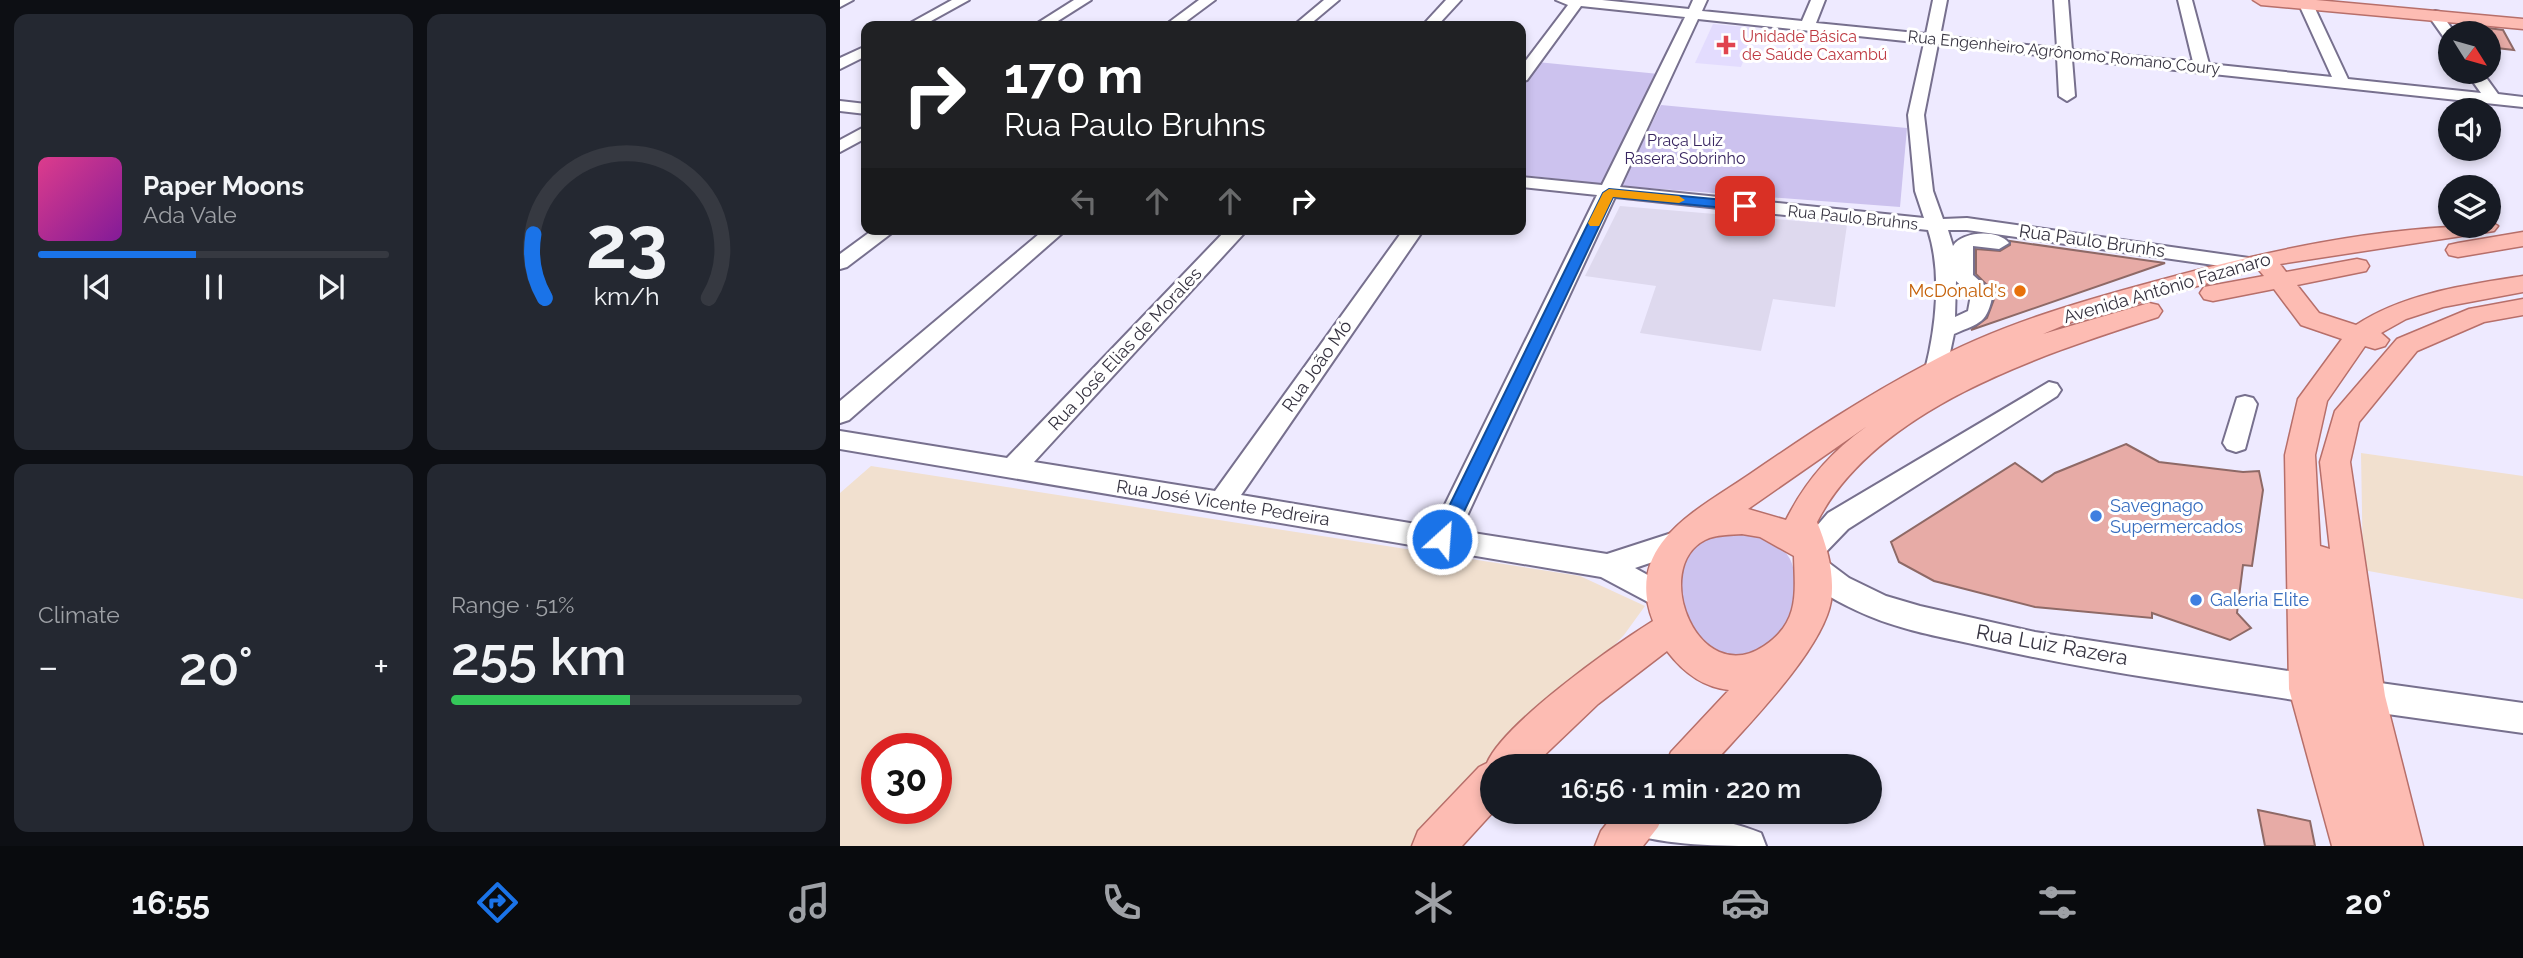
<!DOCTYPE html>
<html lang="en">
<head>
<meta charset="utf-8">
<style>
	:root { --surface:#171b24; --page:#242831; --text:#f1f3f6; --muted:#9ea1a6; --line:#363941; --accent:#1a73e8 }
	body { margin:0; font-family:Raleway,sans-serif; background:var(--page); color:var(--text); height:100vh; display:flex; flex-direction:column; font-size:26px; white-space:nowrap }
	* { box-sizing:border-box; margin:0 }
	p { font-size:23px; color:var(--muted) }
	.icon { flex:none; width:38px; height:38px; fill:none; stroke:currentColor; stroke-width:2; stroke-linecap:round; stroke-linejoin:round }
	.map { position:relative; flex:1; overflow:hidden }
	.drawer { display:flex; flex-direction:column; gap:14px; padding:14px; background:#0d0f14; width:840px }
	.drawer>* { flex:none }
	.guide { position:absolute; left:21px; top:21px; width:665px; height:214px; border-radius:14px; box-shadow:0 4px 10px #0003; background:#202124; color:#fff; overflow:hidden }
	.needle { width:46px; rotate:127deg }
	.controls { position:absolute; left:1598px; top:21px; display:grid; gap:14px }
	.controls a { display:grid; place-items:center; width:63px; height:63px; border-radius:50%; background:var(--surface); box-shadow:0 4px 10px #0003; font-size:35px }
	.speed { position:absolute; left:21px; top:733px; display:flex; gap:14px; font-size:35px; font-weight:700; text-align:center }
	.speed>* { display:grid; place-content:center; width:91px; height:91px; border-radius:50%; background:var(--surface); box-shadow:0 4px 10px #0003; line-height:1 }
	.speed .limit { border:10px solid #d22; background:#fff; color:#111 }
	.pin { position:absolute; display:grid; place-items:center; width:60px; height:60px; color:#fff; margin:-30px; border-radius:14px; box-shadow:0 4px 10px #0006 }
	.me { position:absolute; width:77px; margin:-38px; rotate:26deg; stroke-linejoin:round; filter:drop-shadow(0 0 5px #0008) }
	.turn { display:flex; align-items:center; gap:24px; height:147px; padding:0 28px; font-size:32px }
	.turn .icon { width:91px; height:91px; stroke-width:2.5 }
	.turn b { display:block; font-size:49px; line-height:60px }
	.lanes { display:flex; align-items:center; height:66px; padding:0 28px; background:#0003; justify-content:center; gap:35px; direction:ltr }
	.lanes .off { opacity:.35 }
	.big { font-size:52px; font-weight:600; line-height:1.1 }
	.drawer .tile { flex:1; display:flex; flex-direction:column; justify-content:center; gap:10px; min-width:0; padding:0 24px; border-radius:14px; background:var(--page) }
	.drawer .dial { align-items:center; gap:0 }
	.dial svg { height:182px; overflow:visible; fill:none; stroke:var(--line); stroke-width:7; stroke-linecap:round; text-anchor:middle }
	.dial text { fill:var(--text); stroke:none }
	.song { display:flex; align-items:center; gap:21px }
	.cover { width:84px; height:84px; border-radius:10px; background:linear-gradient(135deg,hsl(330 70% 55%),hsl(290 70% 35%)) }
	.played { height:7px; border-radius:4px; background:linear-gradient(90deg,var(--accent) 45%,var(--line) 45%) }
	.keys { display:flex; justify-content:space-around; direction:ltr }
	.heat { display:flex; justify-content:space-between; align-items:center; font-size:38px; direction:ltr }
	.charge { height:10px; border-radius:5px; background:linear-gradient(90deg,#34c759 51%,var(--line) 0) }
	.drawer .tiles { flex:1; display:grid; gap:14px; grid-template-columns:repeat(2,1fr) }
	.trip { position:absolute; left:640px; top:754px; width:402px; height:70px; border-radius:35px; background:var(--surface); box-shadow:0 4px 10px #0003; font-weight:600; line-height:70px; text-align:center }
	.dock { display:flex; height:112px; justify-content:space-around; align-items:center; background:#090b0e; color:var(--muted) }
	.dock .icon { width:49px; height:49px }
	.dock .active { color:var(--accent) }
	.dock b { font-size:32px; color:var(--text) }
	main { display:flex; flex:1; min-height:0 }
	.map>svg:first-child { display:block }
</style>
</head>
<body>
<main>
<section class="drawer">
<div class="tiles">
<div class="tile">
<div class="song"><i class="cover"></i><div><b>Paper Moons</b><p>Ada Vale</p></div></div>
<div class="played"></div>
<div class="keys"><svg class="icon" aria-label="previous" viewBox="0 0 24 24"><path d="M18 5L8 12l10 7zM5 5v14"/></svg><svg class="icon" aria-label="pause" viewBox="0 0 24 24"><path d="M8 5v14M16 5v14"/></svg><svg class="icon" aria-label="next" viewBox="0 0 24 24"><path d="M6 5l10 7-10 7zM19 5v14"/></svg></div>
</div>
<div class="tile dial"><svg viewBox="0 0 100 80">
<path d="M14 69A42 42 0 1 1 86 69"/>
<path d="M14 69A42 42 0 0 1 9 41" stroke="#1a73e8"/>
<text x="50" y="56" font-size="32" font-weight="700">23</text>
<text x="50" y="72" font-size="11">km/h</text>
</svg></div>
<div class="tile"><p>Climate</p>
<div class="heat"><a>−</a><b class="big">20°</b><a>+</a></div>
</div>
<div class="tile"><p>Range · 51%</p><b class="big">255 km</b><div class="charge"></div></div>
</div>
</section>
<div class="map">
<svg width="1683" height="846" viewBox="0 0 1683 846">
	<rect width="100%" height="100%" fill="#eeeaff"/>
	<!-- built -->
	<polygon fill="#e3dcfe" points="873,24 916,28 901,67 855,63"/>
	<!-- industrial -->
	<g fill="#f1e0cf" fill-rule="evenodd">
		<polygon points="1521,453 1683,476 1683,599 1523,570"/>
		<path d="M31,466L740,576L805,606L784,635L658,766H653L583,846H0V493ZM37,749H96V808H37Z"/>
	</g>
	<!-- education -->
	<polygon fill="#ded9ee" points="780,206 1007,225 995,307 933,299 921,351 800,333 816,286 745,276"/>
	<!-- green -->
	<g fill="#ccc2ee">
		<polygon points="697,62 819,74 764,184 681,175 681,86"/>
		<polygon points="821,105 1067,128 1060,207 780,186"/>
		<path d="M899,529C944,546 959,550 954,601C953,614 944,636 934,645C925,653 910,658 900,663L850,636L835,592L843,560L852,548L873,535Z"/>
	</g>
	<!-- building -->
	<g fill="#e7aba6" stroke="#8e6966" stroke-width="2">
		<polygon points="1648,28 1663,30 1674,50 1648,47"/>
		<polygon points="1170,241 1325,263 1131,330 1147,318 1156,294 1136,274 1136,249 1160,251 1170,245"/>
		<polygon points="1286,444 1319,462 1403,472 1419,471 1423,490 1414,552 1412,566 1403,565 1397,613 1411,628 1390,640 1312,613 1312,618 1195,607 1094,581 1059,562 1051,542 1175,463 1202,482 1215,473"/>
		<polygon points="1418,810 1470,821 1475,846 1425,846"/>
	</g>
	<g fill="none" stroke-linecap="round" stroke-linejoin="round">
		<!-- minor casing -->
		<g stroke="#77708e" stroke-width="4">
			<g id="minor">
				<polygon points="0,0 13,0 0,7"/>
				<polygon points="112,0 129,0 82,26 65,26"/>
				<polygon points="234,0 251,0 210,26 193,26"/>
				<polygon points="359,0 375,0 340,26 324,26"/>
				<polygon points="484,0 499,0 468,26 453,26"/>
				<polygon points="606,0 621,0 597,26 582,26"/>
				<path d="M716,0H762L849,9L853,0H867L862,11L962,21L971,0H985L976,23L1086,34L1093,0H1107L1100,36L1217,48L1214,0H1228L1232,50L1353,62L1338,0H1352L1369,64L1492,77L1457,0H1471L1508,79L1641,93L1626,72H1642L1658,94L1683,97V107L1232,59L1235,96L1227,101L1219,96L1217,57L1098,44L1084,115L1093,191L1103,219L1127,218L1409,258L1419,264L1409,270L1127,230H1108L1113,246C1122,231 1158,229 1169,243L1159,249L1133,246V275L1153,293C1147,324 1141,322 1114,334L1105,376H1089L1085,370C1096,327 1102,273 1088,230L775,197L620,531L767,554L838,531L848,534L852,542L848,550L795,568L833,589L837,598L833,607L823,610L761,577L0,449V431L167,458L387,229H408L194,462L375,491L564,229H584L401,495L594,527L757,195L681,187V177L762,185L845,17L741,6L687,80L681,82V67L728,5ZM858,19L1084,43L1068,115L1075,191L1084,218L780,187ZM1116,281L1131,295L1128,311L1115,317Z"/>
				<polygon points="1595,11 1600,12 1615,33 1610,33 1610,40 1605,39 1588,15"/>
				<polygon points="26,46 26,56 0,69 0,58"/>
				<polygon points="0,101 26,104 26,114 0,111"/>
				<polygon points="26,126 26,138 0,152 0,140"/>
				<polygon points="34,229 57,229 7,267 0,269 0,254"/>
				<polygon points="205,229 227,229 9,420 0,423 0,401"/>
				<path d="M1209,382L1217,384L1221,390L1217,396L1008,529L981,557L1009,578L1046,596L1080,606L1195,632L1468,674L1479,678L1484,688L1479,698L1468,702C1357,685 1246,670 1137,645C1101,637 1062,630 1029,616C1004,605 968,589 956,564L961,556L957,549L988,513Z"/>
				<polygon points="1405,396 1413,398 1417,404 1405,449 1396,452 1387,449 1383,443 1397,398"/>
				<polygon points="1526,681 1683,703 1683,733 1526,711 1515,706 1510,696 1515,686"/>
				<path d="M782,812C829,812 876,815 921,833L926,846C878,846 829,846 784,832L779,820Z"/>
			</g>
		</g>
		<!-- major casing -->
		<g stroke="#b76f6a" stroke-width="3">
			<g id="major">
				<polygon points="1413,0 1476,0 1683,19 1683,29 1421,5"/>
				<path d="M1648,220L1658,226L1654,231L1440,264L1446,272L1517,259L1526,261L1529,266L1526,271L1457,285L1479,313L1516,325C1565,293 1626,285 1683,276V292L1603,307L1566,319L1541,333L1549,340L1545,346L1535,349L1525,346L1487,401L1475,455L1480,546L1490,549L1480,462L1495,411L1557,339L1629,309L1683,299V315L1644,322L1577,351L1519,422L1510,462L1545,696L1583,846H1492L1449,689L1445,455L1458,399L1502,339L1461,325L1434,289L1373,301L1364,299L1360,293L1364,287L1424,276L1418,269L1236,320L1203,334L1309,303L1318,305L1322,311L1318,317C1204,354 1036,407 977,522C987,546 995,575 991,601C983,650 905,728 871,766H825L831,752L889,690C862,687 843,672 827,651L758,704L693,766H653V812L622,846H572L578,831L639,767L647,763C664,723 773,646 813,621C783,544 859,509 910,474C967,435 1024,397 1085,365C1156,326 1235,303 1313,282C1422,252 1537,226 1648,226ZM1033,422C995,448 967,478 946,520L908,509ZM902,534L920,537L954,556C955,593 960,622 924,646C858,690 810,568 865,540C876,534 891,535 902,534Z"/>
				<polygon points="1683,232 1683,246 1618,257 1609,255 1606,250 1609,245 1618,243"/>
				<polygon points="776,812 824,812 818,827 803,846 755,846 761,831"/>
			</g>
		</g>
		<!-- minor -->
		<use href="#minor" fill="#fff" fill-rule="evenodd"/>
		<!-- major -->
		<use href="#major" fill="#fdbcb3" fill-rule="evenodd"/>
	</g>
	<!-- route -->
	<polygon fill="#1a73e8" stroke="#114b97" stroke-width="2" points="769,189 905,202 911,206 905,210 773,197 611,539 608,544 596,544 593,539 763,193"/>
	<!-- slow -->
	<polygon fill="#f59e0b" points="769,189 839,196 845,200 839,203 773,197 759,226 750,226 748,223 763,193"/>
	<!-- markers -->
	<path fill="#e0444e" stroke="#fff" stroke-width="2.5" d="M882.5 34.5h7v7h7v7h-7v7h-7v-7h-7v-7h7z"/>
	<circle fill="#e8710a" stroke="#fff" stroke-width="2.5" cx="1180" cy="291" r="7"/>
	<g fill="#3f7fe0" stroke="#fff" stroke-width="2.5">
		<circle cx="1256" cy="516" r="7"/>
		<circle cx="1356" cy="600" r="7"/>
	</g>
	<g text-anchor="middle" stroke-width="6" stroke-linejoin="round" paint-order="stroke">
		<!-- far-health labels -->
		<g font-size="16" fill="#be3a42" stroke="#fff" text-anchor="start">
			<text x="902" y="42">Unidade Básica<tspan x="902" dy="18">de Saúde Caxambú</tspan></text>
		</g>
		<!-- far-street labels -->
		<g font-size="16" fill="#363340" stroke="#fff">
			<text transform="translate(1224 52) rotate(6)" y="6">Rua Engenheiro Agrônomo Romano Coury</text>
			<text transform="translate(1013 217) rotate(6)" y="6">Rua Paulo Bruhns</text>
		</g>
		<!-- far-park labels -->
		<g font-size="16" fill="#392661" stroke="#fff">
			<text x="845" y="146">Praça Luiz<tspan x="845" dy="18">Rasera Sobrinho</tspan></text>
		</g>
		<!-- street labels -->
		<g font-size="18" fill="#363340" stroke="#fff">
			<text transform="translate(1252 241) rotate(8)" y="6">Rua Paulo Brunhs</text>
			<text transform="translate(1327 288) rotate(-16)" y="6">Avenida Antônio Fazanaro</text>
			<text transform="translate(285 349) rotate(-47)" y="6">Rua José Elias de Morales</text>
			<text transform="translate(477 366) rotate(-55)" y="6">Rua João Mó</text>
			<text transform="translate(383 503) rotate(9)" y="6">Rua José Vicente Pedreira</text>
		</g>
		<!-- food labels -->
		<g font-size="18" fill="#c56008" stroke="#fff" text-anchor="end">
			<text x="1166" y="297">McDonald's</text>
		</g>
		<!-- shop labels -->
		<g font-size="18" fill="#366cbe" stroke="#fff" text-anchor="start">
			<text x="1270" y="512">Savegnago<tspan x="1270" dy="21">Supermercados</tspan></text>
			<text x="1370" y="606">Galeria Elite</text>
		</g>
		<!-- near-street labels -->
		<g font-size="21" fill="#363340" stroke="#fff">
			<text transform="translate(1212 645) rotate(10)" y="7">Rua Luiz Razera</text>
		</g>
	</g>
</svg>
<div class="controls">
<a><svg class="needle" viewBox="-14 -14 28 28"><path d="M0-13l5 13h-10z" fill="#e53935"/><path d="M0 13l5-13h-10z" fill="#9ea1a6"/></svg></a>
<a><svg class="icon" aria-label="sound" viewBox="0 0 24 24"><path d="M4 9h4l5-4v14l-5-4H4zM17 9q2 3 0 6"/></svg></a>
<a><svg class="icon" aria-label="layers" viewBox="0 0 24 24"><path d="M12 4l9 5-9 5-9-5zM3 14l9 5 9-5"/></svg></a>
</div>
<div class="speed"><div class="limit">30</div></div>
<div class="pin" style="left:905px;top:206px;background:#d93025"><svg class="icon" aria-label="arrive" viewBox="0 0 24 24"><path d="M6 21V4h12l-3 4 3 4H6"/></svg></div>
<svg class="me" style="left:602px;top:539px" viewBox="-20 -20 40 40"><circle r="17" fill="#1a73e8" stroke="#fff" stroke-width="3"/><path d="M0-11L8 9 0 5-8 9z" fill="#fff"/></svg>
<div class="trip">16:56 · 1 min · 220 m</div>
<div class="guide">
<div class="turn"><svg class="icon" aria-label="right" viewBox="0 0 24 24"><path d="M7 20v-9h11M14 6l5 5-5 5"/></svg><div><b>170 m</b>Rua Paulo Bruhns</div></div>
<div class="lanes"><svg class="icon off" aria-label="left" viewBox="0 0 24 24"><path d="M17 20v-9H6M10 6l-5 5 5 5"/></svg><svg class="icon off" aria-label="ahead" viewBox="0 0 24 24"><path d="M12 20V5M6 11l6-6 6 6"/></svg><svg class="icon off" aria-label="ahead" viewBox="0 0 24 24"><path d="M12 20V5M6 11l6-6 6 6"/></svg><svg class="icon" aria-label="right" viewBox="0 0 24 24"><path d="M7 20v-9h11M14 6l5 5-5 5"/></svg></div>
</div>
</div>
</main>
<nav class="dock">
<b>16:55</b>
<svg class="icon active" aria-label="directions" viewBox="0 0 24 24"><path d="M12 3l9 9-9 9-9-9zM9 14v-3h6M13 9l2 2-2 2"/></svg>
<svg class="icon" aria-label="music" viewBox="0 0 24 24"><path d="M9 18V5l10-2v13"/><circle cx="6" cy="18" r="3"/><circle cx="16" cy="16" r="3"/></svg>
<svg class="icon" aria-label="phone" viewBox="0 0 24 24"><path d="M5 4h4l2 5-3 2q2 4 5 5l2-3 5 2v4C11 20 4 13 5 4z"/></svg>
<svg class="icon" aria-label="climate" viewBox="0 0 24 24"><path d="M12 3v18M4 7l16 10M4 17L20 7"/></svg>
<svg class="icon" aria-label="car" viewBox="0 0 24 24"><path d="M5 17H2v-5l4-1 3-4h7l3 4 3 1v5h-3M9 17h6M6 11h13"/><circle cx="7" cy="17" r="2"/><circle cx="17" cy="17" r="2"/></svg>
<svg class="icon" aria-label="filters" viewBox="0 0 24 24"><path d="M4 7h16M4 17h16"/><circle cx="9" cy="7" r="2"/><circle cx="15" cy="17" r="2"/></svg>
<b>20°</b>
</nav>
</body>
</html>
